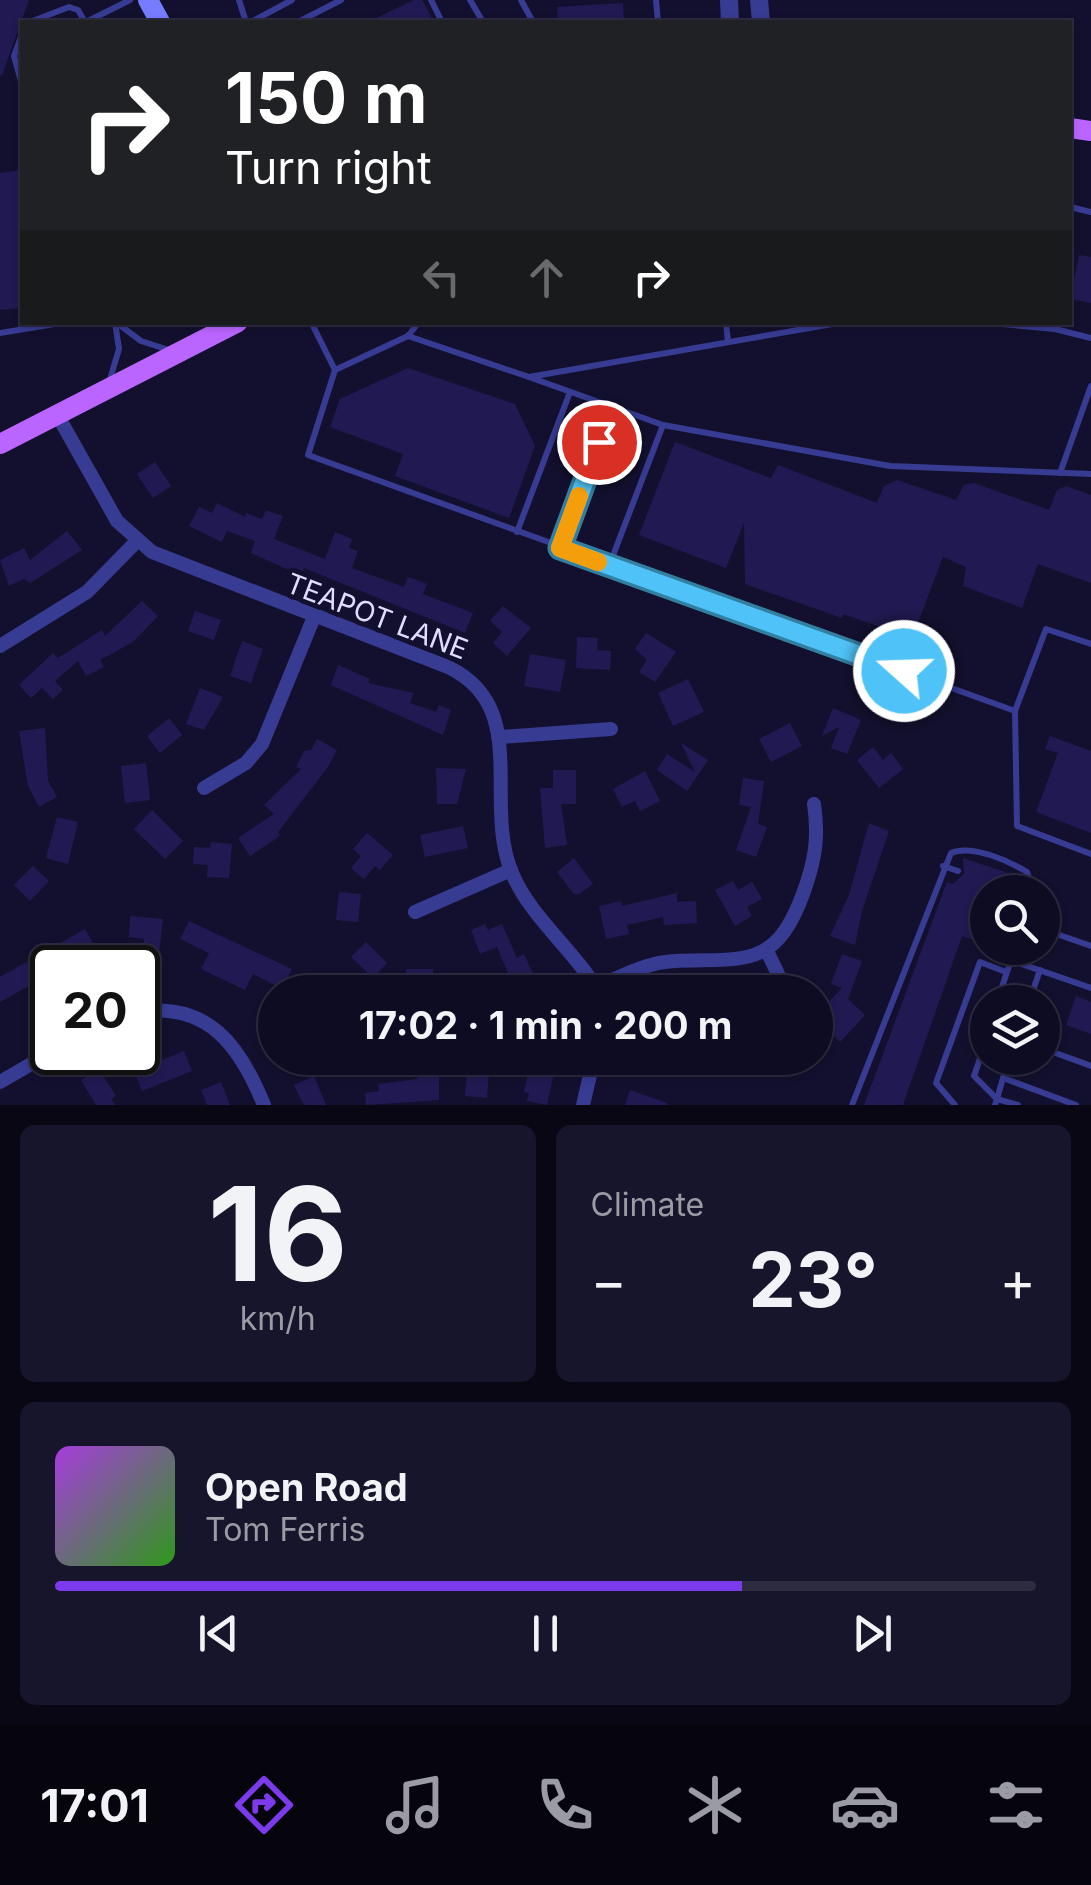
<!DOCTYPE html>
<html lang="en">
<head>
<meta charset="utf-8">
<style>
	:root { --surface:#0e0c23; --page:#17152b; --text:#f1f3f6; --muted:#9b9ba6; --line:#2e2c41; --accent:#7c3aed }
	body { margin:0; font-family:Inter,sans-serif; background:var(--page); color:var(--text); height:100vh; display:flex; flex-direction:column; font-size:38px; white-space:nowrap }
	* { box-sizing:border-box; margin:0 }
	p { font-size:32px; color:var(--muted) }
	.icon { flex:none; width:55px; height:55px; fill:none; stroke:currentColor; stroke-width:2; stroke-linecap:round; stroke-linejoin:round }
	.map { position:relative; height:1105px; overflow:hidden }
	.details { display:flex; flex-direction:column; gap:20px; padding:20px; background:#080713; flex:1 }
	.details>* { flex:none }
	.hud { position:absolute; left:20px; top:20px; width:1052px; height:305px; border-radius:0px; box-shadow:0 2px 8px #0004,0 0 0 2px var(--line); background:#202124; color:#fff; overflow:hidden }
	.buttons { position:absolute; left:970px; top:875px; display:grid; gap:20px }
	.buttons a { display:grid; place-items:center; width:90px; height:90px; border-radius:50%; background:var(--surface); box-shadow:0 2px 8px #0004,0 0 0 2px var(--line); font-size:50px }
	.speed { position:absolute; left:30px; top:945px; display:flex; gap:20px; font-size:50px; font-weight:700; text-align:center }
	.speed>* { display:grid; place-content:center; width:130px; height:130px; border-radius:50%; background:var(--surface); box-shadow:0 2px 8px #0004,0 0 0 2px var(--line); line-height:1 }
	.speed .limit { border:5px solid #111; border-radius:15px; background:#fff; color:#111 }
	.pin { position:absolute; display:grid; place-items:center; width:85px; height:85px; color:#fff; margin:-42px; border:5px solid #fff; border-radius:50%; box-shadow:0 2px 10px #0007 }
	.me { position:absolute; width:110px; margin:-55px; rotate:290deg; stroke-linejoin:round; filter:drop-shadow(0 0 8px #0008) }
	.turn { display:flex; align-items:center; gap:35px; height:210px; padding:0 40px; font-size:45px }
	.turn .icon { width:130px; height:130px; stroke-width:2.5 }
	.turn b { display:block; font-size:70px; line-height:85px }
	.lanes { display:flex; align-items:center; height:95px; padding:0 40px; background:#0003; justify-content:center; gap:50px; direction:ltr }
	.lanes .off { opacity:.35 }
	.big { font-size:75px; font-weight:700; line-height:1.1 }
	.details .tile { flex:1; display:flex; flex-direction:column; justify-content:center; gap:15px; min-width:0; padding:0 35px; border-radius:15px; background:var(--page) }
	.details .dial { align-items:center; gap:0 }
	.dial b { font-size:130px; line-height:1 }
	.song { display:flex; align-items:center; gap:30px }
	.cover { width:120px; height:120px; border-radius:15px; background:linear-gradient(135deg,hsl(280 70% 55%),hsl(110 70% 35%)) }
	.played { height:10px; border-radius:5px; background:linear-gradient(90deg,var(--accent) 70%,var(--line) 70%) }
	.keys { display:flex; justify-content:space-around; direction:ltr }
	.heat { display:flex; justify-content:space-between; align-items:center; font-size:55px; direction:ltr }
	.details .tiles { flex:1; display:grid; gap:20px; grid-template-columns:1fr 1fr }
	.tile:last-child { grid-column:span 2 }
	.trip { position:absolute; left:258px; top:975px; width:575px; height:100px; border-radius:50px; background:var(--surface); box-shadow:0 2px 8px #0004,0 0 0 2px var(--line); font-weight:700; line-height:100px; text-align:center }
	.menu { display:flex; height:160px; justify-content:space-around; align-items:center; background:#06050e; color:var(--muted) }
	.menu .icon { width:70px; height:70px }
	.menu .active { color:var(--accent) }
	.menu b { font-size:45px; color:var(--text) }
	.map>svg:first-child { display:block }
</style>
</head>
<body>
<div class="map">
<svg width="1091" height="1105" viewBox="0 0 1091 1105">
	<rect width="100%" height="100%" fill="#13102f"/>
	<!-- building -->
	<g fill="#211a52">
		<polygon points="0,0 29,0 2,75 0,75"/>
		<polygon points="414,0 422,0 434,22 368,22"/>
		<polygon points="623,3 624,22 558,22 557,7"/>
		<polygon points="22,170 22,308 0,310 0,173"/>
		<polygon points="1079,255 1091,257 1091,303 1070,299"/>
		<polygon points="408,368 515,404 535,446 509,518 395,476 403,454 330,427 340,399"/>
		<polygon points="675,442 771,478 778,465 877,503 884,486 897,480 956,500 964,485 974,483 1049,510 1057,490 1066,486 1091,495 1091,583 1038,564 1022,608 963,586 966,567 943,557 912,638 843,614 842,618 745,584 744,523 726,568 639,535"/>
		<polygon points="155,462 171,486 153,498 137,474"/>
		<polygon points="217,503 245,517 246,513 262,519 266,510 283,516 274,539 325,559 335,532 352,539 349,548 358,551 352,568 404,587 408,577 427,584 423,594 473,613 465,633 304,568 302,574 284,568 251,553 255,541 227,531 222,542 189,526 199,507 212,513"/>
		<polygon points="67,531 82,550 30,583 24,579 9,586 0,560 24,548 30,560"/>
		<polygon points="142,601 158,616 133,642 100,660 104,667 86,676 78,661 55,681 63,690 53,699 42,688 31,698 19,685 53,653 58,658 102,630 105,636"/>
		<polygon points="503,606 531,628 507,656 493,643 502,632 490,621"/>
		<polygon points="195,611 221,620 214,640 188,631"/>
		<polygon points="646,633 676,652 655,682 639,672 647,660 635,649"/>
		<polygon points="577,637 598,638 597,650 611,651 610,670 576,668"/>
		<polygon points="242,641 263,649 251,683 230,676"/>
		<polygon points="530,654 566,660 560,692 524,686"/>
		<polygon points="338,665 370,679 368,683 414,693 410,703 436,712 439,705 451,710 443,735 331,685"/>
		<polygon points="688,679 704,712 673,726 658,693"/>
		<polygon points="200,688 223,697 204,730 186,724"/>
		<polygon points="833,708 861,720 847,754 831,748 839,727 822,736"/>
		<polygon points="169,718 182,735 160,753 147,736"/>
		<polygon points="790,723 802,746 771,762 759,739"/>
		<polygon points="45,728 48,781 57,797 39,807 28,786 19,731"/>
		<polygon points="1050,736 1091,751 1091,833 1036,812 1058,753 1045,749"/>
		<polygon points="317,739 337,750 328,767 278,832 280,836 250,856 238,838 274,814 264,805 301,769 296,767 304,751 311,750"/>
		<polygon points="681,743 708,760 687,791 657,770 667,754 695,772"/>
		<polygon points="873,747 883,760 891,753 903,769 879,788 857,760"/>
		<polygon points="146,763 150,800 125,803 121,766"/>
		<polygon points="436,768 466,769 457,804 437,804"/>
		<polygon points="553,770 576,770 576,804 561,804 567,845 545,848 540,788 553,788"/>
		<polygon points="645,771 660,801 640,811 635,801 622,807 613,789"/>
		<polygon points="743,778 764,781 758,824 767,827 756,857 736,850 751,807 739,805"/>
		<polygon points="152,810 183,841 165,859 134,829"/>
		<polygon points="57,817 78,822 68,864 46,858"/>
		<polygon points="869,823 889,831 862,911 855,945 830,936 849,895"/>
		<polygon points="463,826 468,848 425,857 420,835"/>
		<polygon points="367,833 393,855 380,870 375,866 364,879 351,868 361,856 353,849"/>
		<polygon points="211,842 232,844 229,878 207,877 208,865 193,864 194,847 210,848"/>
		<polygon points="574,858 593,884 579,894 574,894 557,872"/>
		<polygon points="963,858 1014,875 1002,892 988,892 988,945 962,936 903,1105 864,1105 947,882 953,884 964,874"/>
		<polygon points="33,866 49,881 30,901 14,885"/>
		<polygon points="733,881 738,890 752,882 762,899 747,907 752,916 735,926 715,890"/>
		<polygon points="339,892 361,894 358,922 336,920"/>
		<polygon points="677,893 677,902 696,901 697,923 664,925 663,917 627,925 629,934 606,939 599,906 621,901 622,906"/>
		<polygon points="130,916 163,919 157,971 142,970 144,939 129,937"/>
		<polygon points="189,921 292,969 282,989 253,974 245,990 201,969 209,953 180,939"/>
		<polygon points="485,924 488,930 502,924 517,958 524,954 541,992 482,992 511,980 497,947 480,954 471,930"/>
		<polygon points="85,929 96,948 82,956 89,968 52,968 52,1015 34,983 0,1002 0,977"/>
		<polygon points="366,942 387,963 373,978 351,957"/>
		<polygon points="842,954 862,961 848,999 865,1015 840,1042 815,1017 842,988 831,984"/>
		<polygon points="406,969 433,969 433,990 406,989"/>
		<polygon points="1076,996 1091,1002 1091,1034 1066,1025"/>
		<polygon points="148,1047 155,1063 184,1051 192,1071 142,1091 128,1056"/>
		<polygon points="418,1058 439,1058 439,1100 366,1105 365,1093 379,1091 378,1084 417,1079"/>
		<polygon points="468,1058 490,1058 487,1098 465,1096"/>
		<polygon points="536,1058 557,1058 547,1105 527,1101 529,1093 524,1092 530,1063 535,1064"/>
		<polygon points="99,1069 116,1096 111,1099 115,1105 96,1105 81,1080"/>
		<polygon points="314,1076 326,1105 305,1105 301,1100 294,1085"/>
		<polygon points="221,1082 230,1105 207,1105 201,1090"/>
		<polygon points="630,1090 667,1103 667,1105 625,1105"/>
	</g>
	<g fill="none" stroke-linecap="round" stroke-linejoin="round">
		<!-- service -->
		<g stroke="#373b92" stroke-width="6">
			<polyline points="239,0 246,22"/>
			<polyline points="431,0 442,22"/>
			<polyline points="470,0 483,22"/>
			<polyline points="521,0 533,22"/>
			<polyline points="656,0 658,22"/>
			<polyline points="30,22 69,7 78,10 85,22"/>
			<polyline points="86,22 130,0"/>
			<polyline points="251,22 292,0"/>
			<polyline points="298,22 341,0"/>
			<polyline points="22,34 14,56 22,85"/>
			<polyline points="1070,207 1091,212"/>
			<polyline points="311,322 335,370 308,455 1015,711 1017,826 1091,854"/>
			<polyline points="726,322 728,342"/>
			<polyline points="979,322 1055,329 1091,338"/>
			<polyline points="117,323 141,341 172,351"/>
			<polyline points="0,333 67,322"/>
			<polyline points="408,336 419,322"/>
			<polyline points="335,370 408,336 529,377 844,322"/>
			<polyline points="529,377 663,425 890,466 1091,474"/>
			<polyline points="110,379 119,349 115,322"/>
			<polyline points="1060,473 1091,386"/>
			<polyline points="517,532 570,392"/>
			<polyline points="560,548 612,407"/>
			<polyline points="609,566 663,425"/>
			<polyline points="1015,711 1046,629 1091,644"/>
			<polyline points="943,866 958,871"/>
			<polyline points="1009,891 1014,892"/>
			<polyline points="1042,929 1091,946"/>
			<polyline points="1010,960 1091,988"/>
			<polyline points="997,1002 1015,948"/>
			<polyline points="1029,1002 1040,970"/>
			<polyline points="988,1035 974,1076 997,1099 995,1105"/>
			<polyline points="1042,1048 1091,1066"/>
			<polyline points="1010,1058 1003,1078 1076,1105"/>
			<polyline points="1003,1078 997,1099 1018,1105"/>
			<path d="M852,1105L951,853C972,844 1009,861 1027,872L1034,892"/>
			<polyline points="955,1105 936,1083 980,962 1006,972"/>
		</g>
		<!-- minor -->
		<g stroke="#373b92" stroke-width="14">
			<path d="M58,416L117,521L152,552L448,667C532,707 482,801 512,873C528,912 565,943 589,977L596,992"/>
			<polyline points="0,646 87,592 136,542"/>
			<polyline points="501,737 611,729"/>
			<polyline points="204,788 246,763 262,744 314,617"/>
			<polyline points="415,912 511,870"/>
			<polyline points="767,951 778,974"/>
			<path d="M595,988C619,977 647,962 675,961C743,958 775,970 803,894C815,861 819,838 814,804"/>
			<path d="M138,1012C209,1002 240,1046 264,1105"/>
			<polyline points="0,1082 52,1052"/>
			<polyline points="583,1105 594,1058"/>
		</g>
		<!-- tertiary -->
		<g stroke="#373b92" stroke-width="18">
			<polyline points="729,0 730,22"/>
			<polyline points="759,0 761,22"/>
		</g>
		<!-- secondary -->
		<polyline stroke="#757cff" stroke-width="20" points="148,0 160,22"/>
		<!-- primary -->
		<g stroke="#ba65ff" stroke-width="20">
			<polyline points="1070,128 1091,131"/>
			<polyline points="0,444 238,322"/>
		</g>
	</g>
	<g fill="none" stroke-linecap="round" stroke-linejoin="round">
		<!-- route casing -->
		<g stroke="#337fa1" stroke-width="25">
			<polyline id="route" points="599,442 560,548 904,671"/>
		</g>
		<!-- route -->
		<use href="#route" stroke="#4fc3f7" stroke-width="18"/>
		<!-- slow -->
		<polyline stroke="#f59e0b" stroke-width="18" points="579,496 560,548 598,562"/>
	</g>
	<g text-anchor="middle" stroke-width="10" stroke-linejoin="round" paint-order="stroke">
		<!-- street labels -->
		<g font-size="28" fill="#dfdeff" stroke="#13102f">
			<text transform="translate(377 616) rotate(21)" y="10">TEAPOT LANE</text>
		</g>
	</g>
</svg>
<div class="buttons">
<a><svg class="icon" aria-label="search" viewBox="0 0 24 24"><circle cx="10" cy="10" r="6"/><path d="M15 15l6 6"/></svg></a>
<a><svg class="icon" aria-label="layers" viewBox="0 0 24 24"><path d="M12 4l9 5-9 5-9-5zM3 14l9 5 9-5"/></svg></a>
</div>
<div class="speed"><div class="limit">20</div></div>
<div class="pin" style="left:599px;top:442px;background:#d93025"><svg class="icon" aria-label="arrive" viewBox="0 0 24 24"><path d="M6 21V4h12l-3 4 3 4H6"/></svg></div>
<svg class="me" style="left:904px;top:671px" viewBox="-20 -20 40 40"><circle r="17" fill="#4fc3f7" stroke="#fff" stroke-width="3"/><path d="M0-11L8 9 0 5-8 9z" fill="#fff"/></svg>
<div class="trip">17:02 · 1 min · 200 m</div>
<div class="hud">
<div class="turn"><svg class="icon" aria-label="right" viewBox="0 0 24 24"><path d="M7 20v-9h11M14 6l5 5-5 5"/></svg><div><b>150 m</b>Turn right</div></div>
<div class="lanes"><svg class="icon off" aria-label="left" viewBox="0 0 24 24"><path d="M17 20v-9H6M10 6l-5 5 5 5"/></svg><svg class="icon off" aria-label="ahead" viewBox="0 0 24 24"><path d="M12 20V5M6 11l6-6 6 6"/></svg><svg class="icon" aria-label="right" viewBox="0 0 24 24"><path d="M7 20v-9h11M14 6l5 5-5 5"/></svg></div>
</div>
</div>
<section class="details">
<div class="tiles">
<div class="tile dial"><b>16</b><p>km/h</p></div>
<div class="tile"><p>Climate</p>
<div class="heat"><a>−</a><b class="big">23°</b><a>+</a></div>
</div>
<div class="tile">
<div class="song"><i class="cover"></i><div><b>Open Road</b><p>Tom Ferris</p></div></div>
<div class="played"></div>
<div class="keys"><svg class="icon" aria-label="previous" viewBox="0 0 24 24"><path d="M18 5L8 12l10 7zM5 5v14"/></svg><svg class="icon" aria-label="pause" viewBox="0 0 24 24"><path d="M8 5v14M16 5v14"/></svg><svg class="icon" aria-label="next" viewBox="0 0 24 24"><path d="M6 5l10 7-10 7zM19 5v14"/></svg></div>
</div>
</div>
</section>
<nav class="menu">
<b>17:01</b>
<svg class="icon active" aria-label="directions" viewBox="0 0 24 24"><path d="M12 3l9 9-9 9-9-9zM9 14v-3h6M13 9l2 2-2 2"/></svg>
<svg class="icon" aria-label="music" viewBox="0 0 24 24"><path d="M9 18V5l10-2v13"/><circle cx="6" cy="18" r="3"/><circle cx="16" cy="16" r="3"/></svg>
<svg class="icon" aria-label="phone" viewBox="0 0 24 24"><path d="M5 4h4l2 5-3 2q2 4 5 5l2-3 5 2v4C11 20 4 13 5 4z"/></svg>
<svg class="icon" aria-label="climate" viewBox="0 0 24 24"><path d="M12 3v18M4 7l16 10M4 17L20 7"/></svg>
<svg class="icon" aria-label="car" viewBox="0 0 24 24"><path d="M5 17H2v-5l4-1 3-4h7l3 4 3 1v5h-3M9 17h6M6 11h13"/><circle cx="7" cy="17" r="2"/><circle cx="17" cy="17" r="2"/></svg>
<svg class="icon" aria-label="filters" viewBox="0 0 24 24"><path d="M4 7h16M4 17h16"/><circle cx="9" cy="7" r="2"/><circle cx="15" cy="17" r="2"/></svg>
</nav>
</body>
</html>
